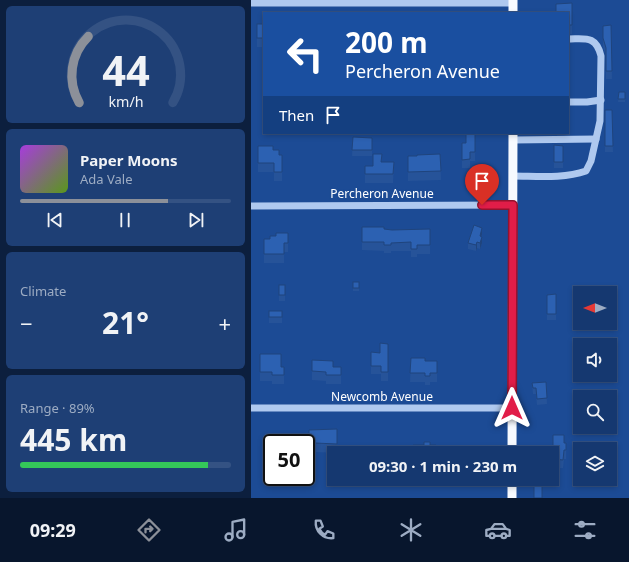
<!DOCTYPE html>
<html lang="en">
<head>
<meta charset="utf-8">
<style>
	:root { --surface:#153870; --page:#1e3f75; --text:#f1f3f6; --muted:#9dacc3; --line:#345283; --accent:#8c9099 }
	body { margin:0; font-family:"Noto Sans",sans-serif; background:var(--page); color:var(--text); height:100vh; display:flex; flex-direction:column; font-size:15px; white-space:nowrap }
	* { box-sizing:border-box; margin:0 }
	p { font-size:13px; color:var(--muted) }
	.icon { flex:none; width:22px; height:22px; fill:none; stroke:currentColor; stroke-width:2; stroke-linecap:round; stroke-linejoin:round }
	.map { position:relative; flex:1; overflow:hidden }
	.drawer { display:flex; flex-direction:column; gap:6px; padding:6px; background:#0c1f3e; width:251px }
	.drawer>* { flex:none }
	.hud { position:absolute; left:12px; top:12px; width:306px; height:122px; border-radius:0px; box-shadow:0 2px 6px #0003,0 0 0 1px var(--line); background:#1a4fa0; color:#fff; overflow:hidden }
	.needle { width:26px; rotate:270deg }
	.tools { position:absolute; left:322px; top:286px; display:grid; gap:8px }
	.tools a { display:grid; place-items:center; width:44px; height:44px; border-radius:0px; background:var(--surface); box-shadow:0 2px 6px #0003,0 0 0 1px var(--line); font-size:20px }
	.speed { position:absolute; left:12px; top:434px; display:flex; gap:8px; font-size:20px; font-weight:700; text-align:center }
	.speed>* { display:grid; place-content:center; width:52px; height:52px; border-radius:50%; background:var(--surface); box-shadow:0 2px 6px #0003,0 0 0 1px var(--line); line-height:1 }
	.speed .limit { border:2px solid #111; border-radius:6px; background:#fff; color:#111 }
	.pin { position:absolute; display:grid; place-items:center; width:34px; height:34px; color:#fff; margin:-41px -17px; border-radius:50% 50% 50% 0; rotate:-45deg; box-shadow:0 0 4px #0007 }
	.pin .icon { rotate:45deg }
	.me { position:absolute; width:44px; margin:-22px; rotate:0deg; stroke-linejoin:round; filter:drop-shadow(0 0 3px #0008) }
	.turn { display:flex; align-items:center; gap:14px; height:84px; padding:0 16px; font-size:18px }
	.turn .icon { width:52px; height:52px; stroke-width:2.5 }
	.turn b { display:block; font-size:28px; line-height:34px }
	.then { display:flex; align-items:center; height:38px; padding:0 16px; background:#0003; gap:8px; font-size:15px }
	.big { font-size:30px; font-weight:700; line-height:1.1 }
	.drawer .widget { flex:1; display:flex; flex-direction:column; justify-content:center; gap:6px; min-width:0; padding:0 14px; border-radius:6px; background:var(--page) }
	.drawer .dial { align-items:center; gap:0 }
	.dial svg { height:104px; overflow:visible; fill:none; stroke:var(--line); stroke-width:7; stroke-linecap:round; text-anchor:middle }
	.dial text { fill:var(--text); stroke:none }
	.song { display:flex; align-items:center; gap:12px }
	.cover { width:48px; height:48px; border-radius:6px; background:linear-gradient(135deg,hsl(280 70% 55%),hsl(90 70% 35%)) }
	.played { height:4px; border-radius:2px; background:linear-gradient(90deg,var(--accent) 70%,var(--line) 70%) }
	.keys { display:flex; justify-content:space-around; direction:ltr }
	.heat { display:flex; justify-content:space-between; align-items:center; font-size:22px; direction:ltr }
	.charge { height:6px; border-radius:3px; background:linear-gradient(90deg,#34c759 89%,var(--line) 0) }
	.trip { position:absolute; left:76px; top:446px; width:232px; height:40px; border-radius:0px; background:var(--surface); box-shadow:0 2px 6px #0003,0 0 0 1px var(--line); font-weight:700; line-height:40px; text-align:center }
	.tabs { display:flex; height:64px; justify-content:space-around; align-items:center; background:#08162d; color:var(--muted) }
	.tabs .icon { width:28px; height:28px }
	.tabs .on { color:var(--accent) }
	.tabs b { font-size:18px; color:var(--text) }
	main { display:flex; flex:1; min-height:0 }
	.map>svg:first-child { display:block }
</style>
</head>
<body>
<main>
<section class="drawer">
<div class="widget dial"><svg viewBox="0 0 100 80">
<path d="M14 69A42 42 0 1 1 86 69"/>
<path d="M14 69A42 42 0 0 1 21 18" stroke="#8c9099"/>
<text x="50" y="56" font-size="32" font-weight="700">44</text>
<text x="50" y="72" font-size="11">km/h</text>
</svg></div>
<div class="widget">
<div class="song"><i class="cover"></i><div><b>Paper Moons</b><p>Ada Vale</p></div></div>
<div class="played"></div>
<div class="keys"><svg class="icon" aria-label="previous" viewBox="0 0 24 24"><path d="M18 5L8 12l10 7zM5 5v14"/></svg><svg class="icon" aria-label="pause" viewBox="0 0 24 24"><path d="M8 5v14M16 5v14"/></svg><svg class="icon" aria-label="next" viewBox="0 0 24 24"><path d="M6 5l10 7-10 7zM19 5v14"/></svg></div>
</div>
<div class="widget"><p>Climate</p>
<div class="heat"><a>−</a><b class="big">21°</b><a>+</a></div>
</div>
<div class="widget"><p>Range · 89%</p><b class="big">445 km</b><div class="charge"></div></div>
</section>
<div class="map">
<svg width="378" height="498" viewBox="0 0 378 498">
	<rect width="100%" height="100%" fill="#1c4b95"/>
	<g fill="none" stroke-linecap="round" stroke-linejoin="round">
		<!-- minor -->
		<g stroke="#afc9ef" stroke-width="7">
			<polyline points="0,3 262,3"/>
			<polyline points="317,102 336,102 350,100"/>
			<polyline points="262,140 345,139"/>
			<path d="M262,176C285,176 312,179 335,171L340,161L349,121L350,56C345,35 334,39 317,39"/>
			<polyline points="0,206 262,205"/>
			<polyline points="0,408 261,408"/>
		</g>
		<!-- major -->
		<g stroke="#f7faff" stroke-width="9">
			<polyline points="262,13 262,0"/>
			<polyline points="261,453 262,133"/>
			<polyline points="261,498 261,479"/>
		</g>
	</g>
	<!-- wall -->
	<g fill="#265399">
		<polygon points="321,3 321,34 317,34 317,13"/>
		<rect x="6" y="24" width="7" height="23"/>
		<polygon points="360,25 361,79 355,79 355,56 352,47 352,26"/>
		<polygon points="368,92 374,92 374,102 367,102"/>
		<polygon points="354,110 361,110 362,152 354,152"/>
		<polygon points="224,133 224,161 219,161 219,168 211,168 211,143 215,143"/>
		<polygon points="102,137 121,138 121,156 101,156"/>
		<polygon points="303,145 312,146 312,168 303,168"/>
		<polygon points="7,146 22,150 28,155 31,155 31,181 23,181 23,172 7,172"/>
		<polygon points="189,154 190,180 157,181 157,156"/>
		<polygon points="130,162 143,162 142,183 114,183 114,166 122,166"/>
		<polygon points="111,227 141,230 179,229 179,254 166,254 166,257 160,257 160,251 140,251 140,253 133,253 133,251 111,250"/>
		<polygon points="37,233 37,252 33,252 33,263 13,263 13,239 19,239 25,236"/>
		<polygon points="231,234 230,237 231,243 229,249 226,248 225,251 217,249 217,243"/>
		<rect x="102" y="282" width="6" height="9"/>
		<rect x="28" y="285" width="6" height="16"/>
		<polygon points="305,294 305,320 296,320 296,295"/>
		<rect x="18" y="311" width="13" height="12"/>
		<polygon points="120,352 137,372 137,381 130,381 130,374 120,374"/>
		<polygon points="9,354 30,367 33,367 33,384 21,384 21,381 9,381"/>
		<polygon points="160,358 174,361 186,361 186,382 179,382 179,385 174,385 174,382 159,382"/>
		<polygon points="61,360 82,367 90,367 90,384 75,384 75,381 61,380"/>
		<polygon points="295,382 296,404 286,405 285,394 282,394 281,383"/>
		<polygon points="86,429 86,453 64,452 64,450 58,450 58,430"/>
		<polygon points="302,435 313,443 315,443 315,459 313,459 312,468 302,468"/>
	</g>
	<!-- shaded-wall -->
	<g fill="#1f447d">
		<polygon points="231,228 231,234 229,242 229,236"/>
		<polygon points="231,237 231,243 229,249 229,243"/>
		<polygon points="226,242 226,248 225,251 225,245"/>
	</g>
	<!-- building -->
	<g fill="#2c61b2" stroke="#1f447d">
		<polygon points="321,3 321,25 317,25 317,13 305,13 305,4"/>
		<rect x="6" y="24" width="7" height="14"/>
		<polygon points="360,25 361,71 355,71 355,48 352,38 352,26"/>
		<polygon points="368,92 374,92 374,99 367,99"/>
		<polygon points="354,110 361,110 362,146 354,146"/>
		<polygon points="215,133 224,133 224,152 219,152 219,159 211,160 211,143 215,143"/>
		<polygon points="102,137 121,138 121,150 101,150"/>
		<polygon points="303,145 312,146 312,162 303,162"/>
		<polygon points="7,146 22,146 22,150 28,150 28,155 31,155 31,172 23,172 23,163 7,163"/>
		<polygon points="122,154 131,154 130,162 143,162 142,174 114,174 114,166 122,166"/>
		<polygon points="189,154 190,171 157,172 157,156 166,156 166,155"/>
		<polygon points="223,225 231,228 229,236 231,237 229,243 226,242 225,245 217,243"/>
		<polygon points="111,227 133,227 133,229 141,230 179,229 179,245 166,245 166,249 160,249 160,242 140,243 140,245 133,245 133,242 111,242"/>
		<polygon points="25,233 37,233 37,243 33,243 33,254 13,254 13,239 19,239 19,236 25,236"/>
		<rect x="102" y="282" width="6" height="6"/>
		<rect x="28" y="285" width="6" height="10"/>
		<polygon points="305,294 305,314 296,314 296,295"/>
		<rect x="18" y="311" width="13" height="6"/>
		<polygon points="129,343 137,344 137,372 130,372 130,366 120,366 120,352 129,353"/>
		<polygon points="9,354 30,354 30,367 33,367 33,375 21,375 21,372 9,372"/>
		<polygon points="160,358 174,358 174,361 186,361 186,373 179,373 179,376 174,376 174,373 159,373"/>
		<polygon points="61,360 82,361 82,367 90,367 90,375 75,375 75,372 61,371"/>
		<polygon points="295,382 296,398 286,399 285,388 282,388 281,383"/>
		<polygon points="86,429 86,444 64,443 64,441 58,441 58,430"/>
		<polygon points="302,435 313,435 313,443 315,443 315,450 313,450 312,460 302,459"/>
		<polygon points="173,442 179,442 179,445 185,445 185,453 162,452 162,445 173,445"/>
		<polygon points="283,481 291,482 291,498 283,498"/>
	</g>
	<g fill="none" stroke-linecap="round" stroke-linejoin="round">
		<!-- route casing -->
		<g stroke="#92132f" stroke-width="10">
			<polyline id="route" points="231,205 262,205 261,408"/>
		</g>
		<!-- route -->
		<use href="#route" stroke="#e11d48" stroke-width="7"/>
	</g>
	<g text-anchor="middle" stroke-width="4" stroke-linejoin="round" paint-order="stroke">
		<!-- street labels -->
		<g font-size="12" fill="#fff" stroke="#1c4b95">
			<text x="131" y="198">Percheron Avenue</text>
			<text x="131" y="401">Newcomb Avenue</text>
		</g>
	</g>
</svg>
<div class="tools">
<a><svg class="needle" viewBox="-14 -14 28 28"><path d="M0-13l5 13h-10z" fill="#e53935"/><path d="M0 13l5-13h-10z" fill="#9dacc3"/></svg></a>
<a><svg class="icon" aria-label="sound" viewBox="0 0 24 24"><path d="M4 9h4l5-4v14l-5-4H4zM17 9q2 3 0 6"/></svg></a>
<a><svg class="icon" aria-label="search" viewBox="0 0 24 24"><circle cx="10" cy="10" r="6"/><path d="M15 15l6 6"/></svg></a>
<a><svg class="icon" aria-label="layers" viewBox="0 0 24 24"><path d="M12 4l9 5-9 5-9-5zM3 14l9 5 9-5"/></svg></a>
</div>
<div class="speed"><div class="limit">50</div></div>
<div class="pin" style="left:231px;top:205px;background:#d93025"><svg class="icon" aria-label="arrive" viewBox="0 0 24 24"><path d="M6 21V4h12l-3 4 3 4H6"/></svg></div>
<svg class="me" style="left:261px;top:408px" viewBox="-20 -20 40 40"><path d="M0-17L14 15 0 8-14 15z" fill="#e11d48" stroke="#fff" stroke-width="4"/></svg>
<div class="trip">09:30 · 1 min · 230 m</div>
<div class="hud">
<div class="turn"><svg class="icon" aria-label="left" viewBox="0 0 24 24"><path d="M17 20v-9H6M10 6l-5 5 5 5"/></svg><div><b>200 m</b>Percheron Avenue</div></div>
<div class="then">Then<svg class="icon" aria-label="arrive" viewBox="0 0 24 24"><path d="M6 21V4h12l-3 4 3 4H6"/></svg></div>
</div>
</div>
</main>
<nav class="tabs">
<b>09:29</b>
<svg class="icon on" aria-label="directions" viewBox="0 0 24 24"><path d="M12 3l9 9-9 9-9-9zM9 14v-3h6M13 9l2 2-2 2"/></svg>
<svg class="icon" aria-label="music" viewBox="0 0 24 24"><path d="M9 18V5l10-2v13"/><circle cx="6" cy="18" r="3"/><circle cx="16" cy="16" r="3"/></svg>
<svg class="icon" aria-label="phone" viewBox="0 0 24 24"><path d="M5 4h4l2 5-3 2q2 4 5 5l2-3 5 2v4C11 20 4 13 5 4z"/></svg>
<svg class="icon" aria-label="climate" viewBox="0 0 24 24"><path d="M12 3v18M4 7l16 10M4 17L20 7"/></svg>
<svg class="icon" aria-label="car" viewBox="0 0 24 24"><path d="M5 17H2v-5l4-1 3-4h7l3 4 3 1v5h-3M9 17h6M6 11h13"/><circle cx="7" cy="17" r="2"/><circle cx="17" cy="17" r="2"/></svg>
<svg class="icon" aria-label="filters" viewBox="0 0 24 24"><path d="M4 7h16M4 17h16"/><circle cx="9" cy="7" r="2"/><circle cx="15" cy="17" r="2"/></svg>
</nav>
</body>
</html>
